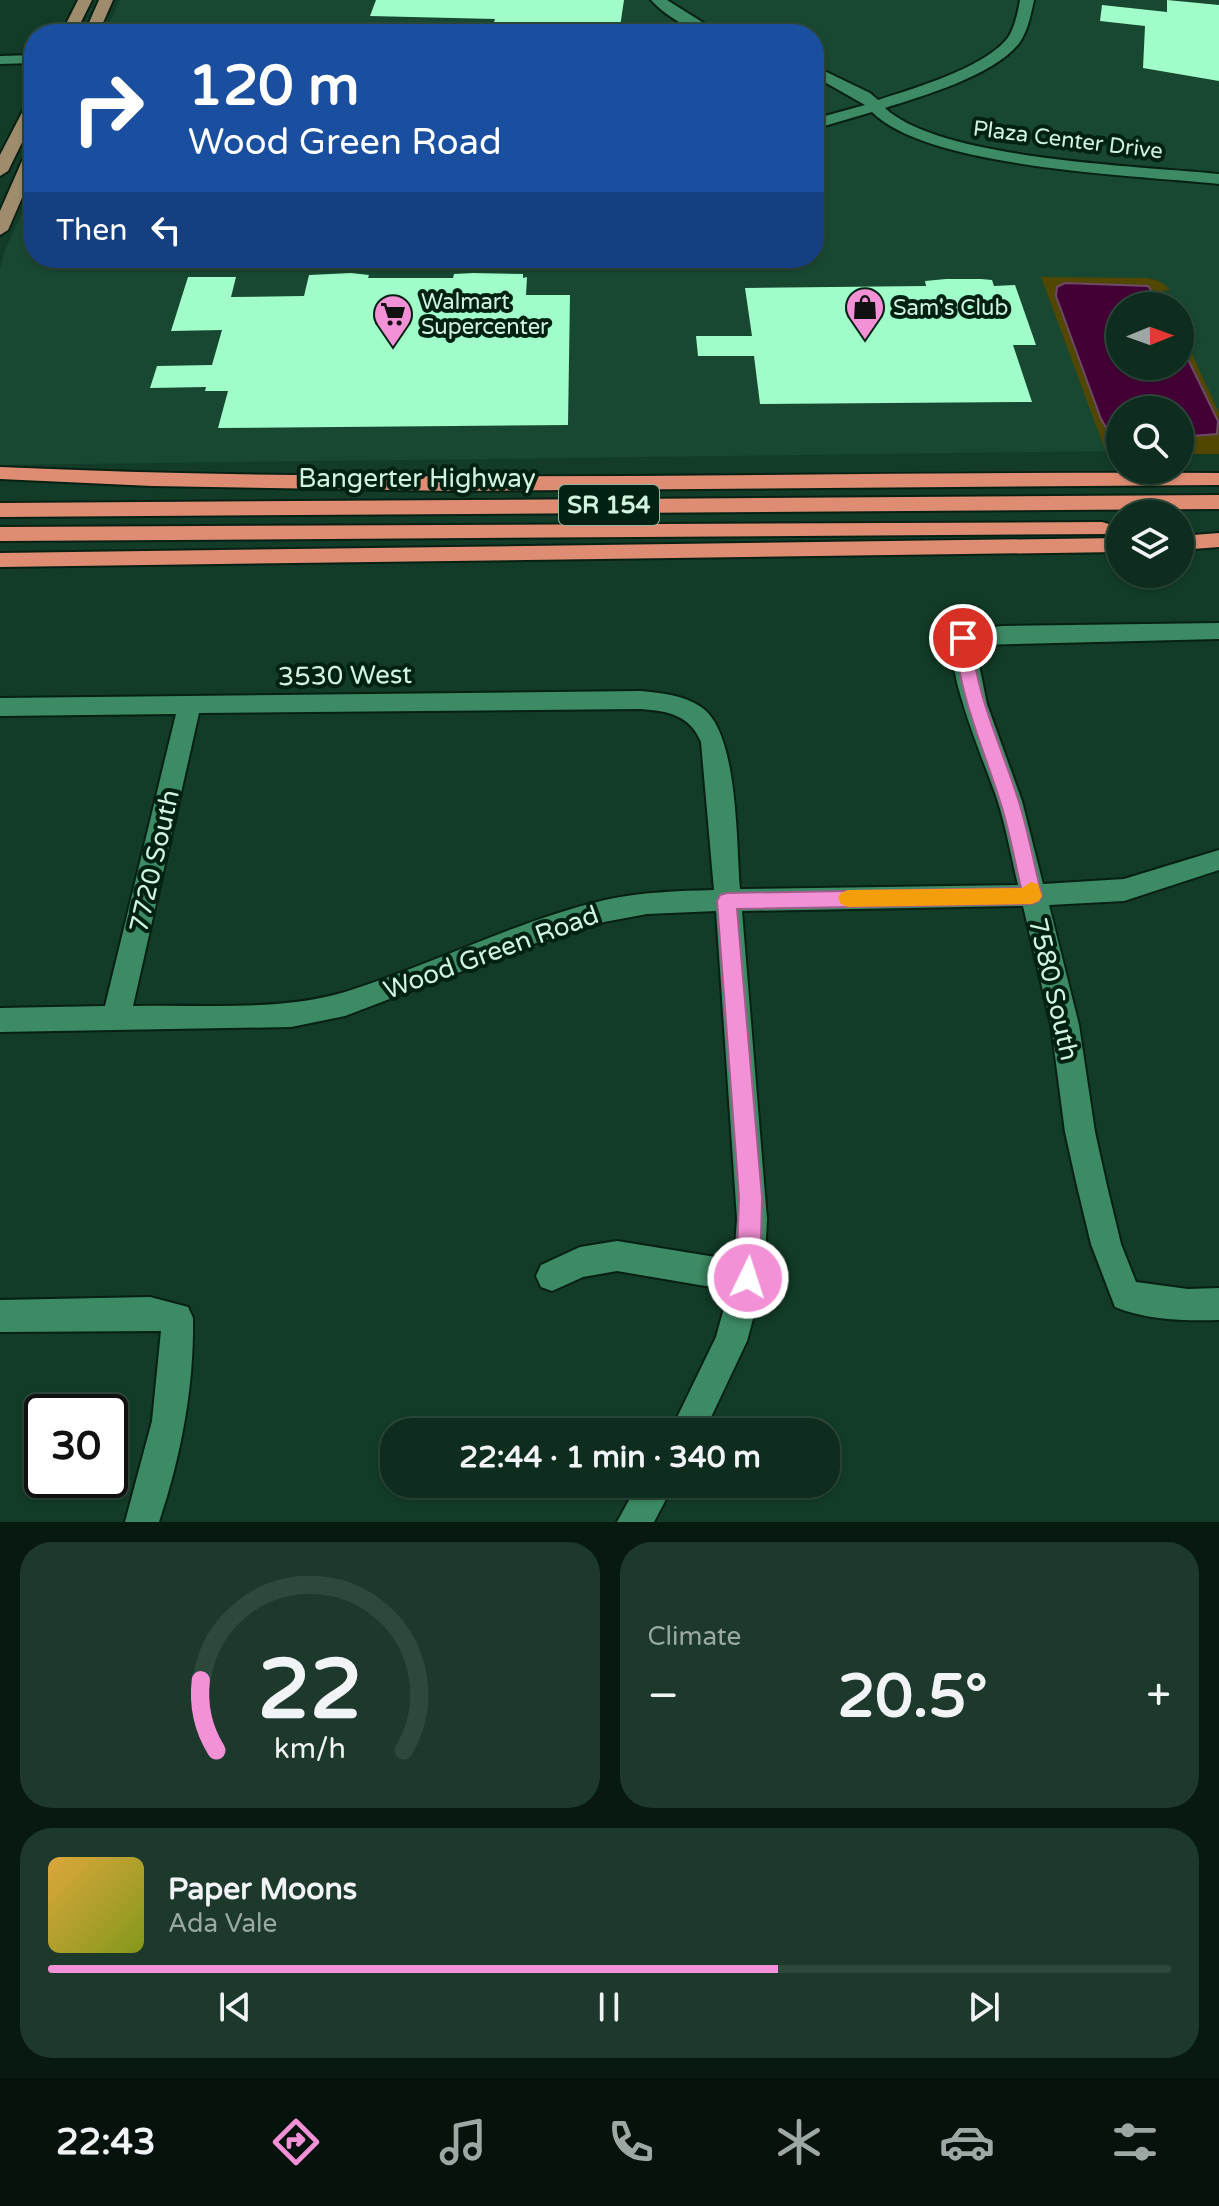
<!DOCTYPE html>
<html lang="en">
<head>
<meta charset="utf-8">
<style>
	:root { --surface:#0e2d1e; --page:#1c392b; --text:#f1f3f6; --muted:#9ba8a4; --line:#2e493c; --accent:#f391d6 }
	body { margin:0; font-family:"Varela Round",sans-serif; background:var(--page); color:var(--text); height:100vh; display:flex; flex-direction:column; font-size:30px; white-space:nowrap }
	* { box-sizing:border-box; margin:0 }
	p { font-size:26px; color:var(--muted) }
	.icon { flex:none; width:44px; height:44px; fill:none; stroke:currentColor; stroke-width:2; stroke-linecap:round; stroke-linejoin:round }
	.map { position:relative; height:1522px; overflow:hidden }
	.drawer { display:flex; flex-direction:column; gap:20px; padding:20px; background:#081910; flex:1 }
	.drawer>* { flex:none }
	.banner { position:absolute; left:24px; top:24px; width:800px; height:244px; border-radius:32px; box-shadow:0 2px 6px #0004,0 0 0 2px var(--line); background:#1a4fa0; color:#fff; overflow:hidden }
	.needle { width:52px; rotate:89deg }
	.tools { position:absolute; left:1106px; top:292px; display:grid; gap:16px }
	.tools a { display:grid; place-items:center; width:88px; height:88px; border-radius:50%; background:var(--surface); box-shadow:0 2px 6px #0004,0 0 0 2px var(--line); font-size:40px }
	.speed { position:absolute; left:24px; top:1394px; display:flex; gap:16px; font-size:40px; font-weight:700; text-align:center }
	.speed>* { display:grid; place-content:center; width:104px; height:104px; border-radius:50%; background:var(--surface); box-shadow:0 2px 6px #0004,0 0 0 2px var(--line); line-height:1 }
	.speed .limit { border:4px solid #111; border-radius:12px; background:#fff; color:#111 }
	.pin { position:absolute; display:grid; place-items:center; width:68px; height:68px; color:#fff; margin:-34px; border:4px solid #fff; border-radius:50%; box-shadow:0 2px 8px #0007 }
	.me { position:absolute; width:88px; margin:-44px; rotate:4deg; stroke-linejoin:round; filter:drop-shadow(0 0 6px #0008) }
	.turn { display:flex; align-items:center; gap:28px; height:168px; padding:0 32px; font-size:36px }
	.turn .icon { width:104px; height:104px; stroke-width:2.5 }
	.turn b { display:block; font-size:56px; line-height:68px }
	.then { display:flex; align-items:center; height:76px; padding:0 32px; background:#0003; gap:16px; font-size:30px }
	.big { font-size:60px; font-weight:800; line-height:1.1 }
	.drawer .tile { flex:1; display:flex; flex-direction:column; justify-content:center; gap:12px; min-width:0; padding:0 28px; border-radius:32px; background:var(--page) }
	.drawer .dial { align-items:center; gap:0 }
	.dial svg { height:208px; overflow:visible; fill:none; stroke:var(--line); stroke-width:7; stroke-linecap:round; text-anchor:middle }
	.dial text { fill:var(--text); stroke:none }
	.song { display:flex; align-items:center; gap:24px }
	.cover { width:96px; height:96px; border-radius:12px; background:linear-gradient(135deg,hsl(40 70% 55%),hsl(70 70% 35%)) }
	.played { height:8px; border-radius:4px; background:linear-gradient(90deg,var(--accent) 65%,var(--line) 65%) }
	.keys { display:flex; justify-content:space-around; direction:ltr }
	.heat { display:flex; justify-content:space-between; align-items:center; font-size:44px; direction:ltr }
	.drawer .tiles { flex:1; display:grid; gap:20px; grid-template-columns:1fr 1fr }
	.tile:last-child { grid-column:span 2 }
	.trip { position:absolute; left:380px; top:1418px; width:460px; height:80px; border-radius:32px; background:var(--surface); box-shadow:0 2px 6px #0004,0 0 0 2px var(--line); font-weight:800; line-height:80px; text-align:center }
	.tabs { display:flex; height:128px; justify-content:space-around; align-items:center; background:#06120c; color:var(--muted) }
	.tabs .icon { width:56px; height:56px }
	.tabs .current { color:var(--accent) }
	.tabs b { font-size:36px; color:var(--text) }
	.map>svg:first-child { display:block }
</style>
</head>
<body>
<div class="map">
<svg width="1219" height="1522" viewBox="0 0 1219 1522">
	<rect width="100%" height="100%" fill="#123c28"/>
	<!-- built -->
	<path fill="#184831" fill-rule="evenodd" d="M120,0H1219V449L1180,410H1120V451L0,465V270L4,252L34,188V258H814V34H104ZM1120,306H1180V366H1120Z"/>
	<!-- green -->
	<path fill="#524701" d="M1041,277L1147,278C1157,280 1163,282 1170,290L1163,291L1170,306H1120V366H1180V328L1219,413V454H1180V410H1120V455H1107Z"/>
	<!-- water -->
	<polygon fill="#430035" stroke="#6d4a68" stroke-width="2" points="1065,283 1148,286 1162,306 1120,306 1120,366 1180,366 1180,343 1218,421 1217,434 1180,437 1180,410 1120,410 1120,434 1107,429 1101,419 1056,296 1057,287"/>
	<!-- building -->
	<g fill="#a0fcc9">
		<polygon points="376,0 624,0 620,27 603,28 494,22 495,19 370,16"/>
		<polygon points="1167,0 1219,5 1219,81 1143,68 1145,26 1100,21 1102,5 1167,12"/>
		<polygon points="351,273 369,275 368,278 453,278 454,274 473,273 523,274 523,278 527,277 526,295 570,295 568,425 218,428 228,391 205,391 206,387 150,388 157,366 212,365 222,330 171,331 188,277 236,277 231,297 304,296 309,275"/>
		<polygon points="946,279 981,279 992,280 994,286 1015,285 1036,345 1013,345 1032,402 760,404 754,356 698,356 696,336 752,336 745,288 926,286 925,281"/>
	</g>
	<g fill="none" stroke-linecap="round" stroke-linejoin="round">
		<!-- minor casing -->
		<g stroke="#072014" stroke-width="4">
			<g id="minor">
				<path d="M651,0H667L721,34C695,34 669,19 651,0Z"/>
				<path d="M1020,0H1034C1031,14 1028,30 1020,42C996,75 923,96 885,108C940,160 1141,166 1219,174V184C1137,175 929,169 872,112L814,129V119L865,105L814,76V66L870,93L878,100C912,89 988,67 1009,36C1015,26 1018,12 1020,0Z"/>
				<polygon points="34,55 34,63 0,64 0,56"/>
				<path d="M1219,623V639L975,645L987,704L1022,801L1043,884L1124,879L1219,850V870L1124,901L1049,905L1079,1025L1095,1132L1107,1186L1121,1244L1136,1282L1188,1289L1219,1288V1320C1185,1321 1146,1320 1115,1307L1091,1244L1077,1186L1065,1132L1051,1025L1023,906L742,911L767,1219L764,1278L747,1341L704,1432H670L716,1337L729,1290L617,1271L583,1277L552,1291L541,1287L536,1276L541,1265L580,1247L617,1241L734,1260L737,1219L716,911L647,914L604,922L539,942L345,1016L291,1027L0,1032V1008L105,1006L176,714L0,716V698L641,691C661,693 684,695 701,707C739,732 736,845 740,889L1018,885C1011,856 1006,827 997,799C987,768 939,659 955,632L1002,626ZM641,709C668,711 690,715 701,742L714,890C677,891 641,892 605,900C515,921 433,965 345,992C278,1012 202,1004 133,1006L199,713Z"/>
				<path d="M150,1297L188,1307L193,1318C194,1388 181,1456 159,1522H125L152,1421L161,1331L0,1332V1300Z"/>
				<polygon points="638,1484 674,1484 654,1522 617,1522"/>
			</g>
		</g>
		<!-- major casing -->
		<g stroke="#072014" stroke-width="4">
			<g id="major">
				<polygon points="78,0 92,0 75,34 61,34"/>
				<polygon points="99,0 113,0 98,34 84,34"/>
				<polygon points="34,99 34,118 8,171 0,176 0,155 27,103"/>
				<polygon points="34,147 34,170 8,230 0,235 0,211 26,152"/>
			</g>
		</g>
		<!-- highway casing -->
		<g stroke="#072014" stroke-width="4">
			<g id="highway">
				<path d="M0,467C406,485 812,471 1219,473V485L456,491L152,486L0,479Z"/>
				<polygon points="1219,495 1219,509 0,517 0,503"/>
				<polygon points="1102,522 1109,524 1112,529 1109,534 0,541 0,527"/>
				<polygon points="1219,533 1219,547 1180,550 1180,536"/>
				<polygon points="1120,538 1120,552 0,567 0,553"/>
			</g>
		</g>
		<!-- minor -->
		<use href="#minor" fill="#3d8b64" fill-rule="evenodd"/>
		<!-- major -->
		<use href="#major" fill="#9e8c6c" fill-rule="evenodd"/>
		<!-- highway -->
		<use href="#highway" fill="#df8d72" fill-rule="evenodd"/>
	</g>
	<!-- route -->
	<path fill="#f391d6" stroke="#9e5e8b" stroke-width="2" d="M963,632L971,638C976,695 1001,745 1018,799C1028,830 1034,864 1042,896L1039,901L1032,904L737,909L762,1197L760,1278L756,1286L748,1290L740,1286L736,1278L739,1197L717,901L720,895L727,893L1021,888C1014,858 1009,827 999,798C982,745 959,694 955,638Z"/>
	<!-- slow -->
	<polygon fill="#f59e0b" points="1031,882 1038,884 1042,896 1039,901 1032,904 848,907 841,904 838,898 841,893 848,890 1022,888"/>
	<!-- icons -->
	<defs>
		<g id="shop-pin" transform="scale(2)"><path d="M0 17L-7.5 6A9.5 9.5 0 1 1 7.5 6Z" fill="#f391d6" stroke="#012112"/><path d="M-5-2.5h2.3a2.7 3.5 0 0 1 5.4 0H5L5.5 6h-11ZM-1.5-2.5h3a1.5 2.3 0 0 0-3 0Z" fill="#111"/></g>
		<g id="supermarket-pin" transform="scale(2)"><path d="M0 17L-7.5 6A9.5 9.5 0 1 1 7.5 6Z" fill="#f391d6" stroke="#012112"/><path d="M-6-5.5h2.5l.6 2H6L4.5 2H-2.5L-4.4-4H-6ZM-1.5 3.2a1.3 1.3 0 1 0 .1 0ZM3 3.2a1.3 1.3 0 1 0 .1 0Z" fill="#111"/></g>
	</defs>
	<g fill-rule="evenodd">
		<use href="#shop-pin" x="865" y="307"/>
		<use href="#supermarket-pin" x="393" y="314"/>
	</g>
	<g text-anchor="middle" stroke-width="8" stroke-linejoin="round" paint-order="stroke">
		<!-- far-street labels -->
		<g font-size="22" fill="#cff5df" stroke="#012112">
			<text transform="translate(1068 139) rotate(7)" y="8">Plaza Center Drive</text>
		</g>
		<!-- far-poi labels -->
		<g font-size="22" fill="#cff5df" stroke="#012112" text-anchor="start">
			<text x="421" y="309">Walmart<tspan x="421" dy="25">Supercenter</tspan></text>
			<text x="893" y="315">Sam's Club</text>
		</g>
		<!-- shield labels -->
		<rect fill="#012112" stroke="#91b5a2" stroke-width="2" x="559" y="485" width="100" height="40" rx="6"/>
		<g font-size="24" font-weight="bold" fill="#cff5df">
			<text x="609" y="513">SR 154</text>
		</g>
		<!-- street labels -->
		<g font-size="26" fill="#cff5df" stroke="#012112">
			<text x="417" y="487">Bangerter Highway</text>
			<text transform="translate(345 675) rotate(-1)" y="9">3530 West</text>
			<text transform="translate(154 861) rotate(-77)" y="9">7720 South</text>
			<text transform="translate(491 952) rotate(-20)" y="9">Wood Green Road</text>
			<text transform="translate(1054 989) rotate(77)" y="9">7580 South</text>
		</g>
	</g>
</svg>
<div class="tools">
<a><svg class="needle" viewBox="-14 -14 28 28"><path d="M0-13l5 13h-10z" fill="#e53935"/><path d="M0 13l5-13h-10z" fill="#9ba8a4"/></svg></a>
<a><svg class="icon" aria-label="search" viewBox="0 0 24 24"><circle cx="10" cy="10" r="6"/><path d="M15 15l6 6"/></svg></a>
<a><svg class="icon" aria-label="layers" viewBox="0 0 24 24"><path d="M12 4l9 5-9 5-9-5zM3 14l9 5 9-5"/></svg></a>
</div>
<div class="speed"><div class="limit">30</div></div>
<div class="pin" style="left:963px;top:638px;background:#d93025"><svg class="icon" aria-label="arrive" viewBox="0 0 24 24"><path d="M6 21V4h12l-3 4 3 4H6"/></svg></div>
<svg class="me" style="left:748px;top:1278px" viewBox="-20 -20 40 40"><circle r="17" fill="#f391d6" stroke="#fff" stroke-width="3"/><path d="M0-11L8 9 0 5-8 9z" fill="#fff"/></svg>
<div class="trip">22:44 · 1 min · 340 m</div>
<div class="banner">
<div class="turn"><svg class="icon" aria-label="right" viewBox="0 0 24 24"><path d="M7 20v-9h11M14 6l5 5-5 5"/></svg><div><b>120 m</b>Wood Green Road</div></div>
<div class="then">Then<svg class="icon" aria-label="left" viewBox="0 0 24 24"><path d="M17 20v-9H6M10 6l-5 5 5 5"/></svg></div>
</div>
</div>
<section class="drawer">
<div class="tiles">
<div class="tile dial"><svg viewBox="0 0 100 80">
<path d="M14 69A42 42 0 1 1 86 69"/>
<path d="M14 69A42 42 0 0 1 8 42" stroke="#f391d6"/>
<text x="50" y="56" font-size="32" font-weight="700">22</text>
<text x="50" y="72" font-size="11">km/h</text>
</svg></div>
<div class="tile"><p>Climate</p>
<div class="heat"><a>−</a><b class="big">20.5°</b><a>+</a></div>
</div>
<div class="tile">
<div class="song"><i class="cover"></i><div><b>Paper Moons</b><p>Ada Vale</p></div></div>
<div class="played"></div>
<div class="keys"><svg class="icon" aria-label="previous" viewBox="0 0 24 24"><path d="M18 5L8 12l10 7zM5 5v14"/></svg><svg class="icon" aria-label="pause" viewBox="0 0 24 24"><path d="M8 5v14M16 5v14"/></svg><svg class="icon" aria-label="next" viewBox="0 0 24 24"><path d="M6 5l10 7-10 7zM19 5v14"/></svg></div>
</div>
</div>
</section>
<nav class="tabs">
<b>22:43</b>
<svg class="icon current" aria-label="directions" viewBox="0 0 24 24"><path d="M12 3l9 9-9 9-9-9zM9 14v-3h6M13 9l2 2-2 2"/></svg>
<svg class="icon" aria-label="music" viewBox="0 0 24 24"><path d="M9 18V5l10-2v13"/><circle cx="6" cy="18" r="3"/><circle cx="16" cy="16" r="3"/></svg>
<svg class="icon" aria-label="phone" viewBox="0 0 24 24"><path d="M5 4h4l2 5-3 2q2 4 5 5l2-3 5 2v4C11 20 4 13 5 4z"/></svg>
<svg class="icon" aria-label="climate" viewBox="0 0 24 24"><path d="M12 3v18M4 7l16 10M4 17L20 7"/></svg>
<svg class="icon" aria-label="car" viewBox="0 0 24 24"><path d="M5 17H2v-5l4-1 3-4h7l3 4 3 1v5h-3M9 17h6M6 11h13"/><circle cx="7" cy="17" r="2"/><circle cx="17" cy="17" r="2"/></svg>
<svg class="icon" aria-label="filters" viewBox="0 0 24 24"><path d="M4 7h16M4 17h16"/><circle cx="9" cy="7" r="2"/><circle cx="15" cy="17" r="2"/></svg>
</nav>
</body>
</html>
